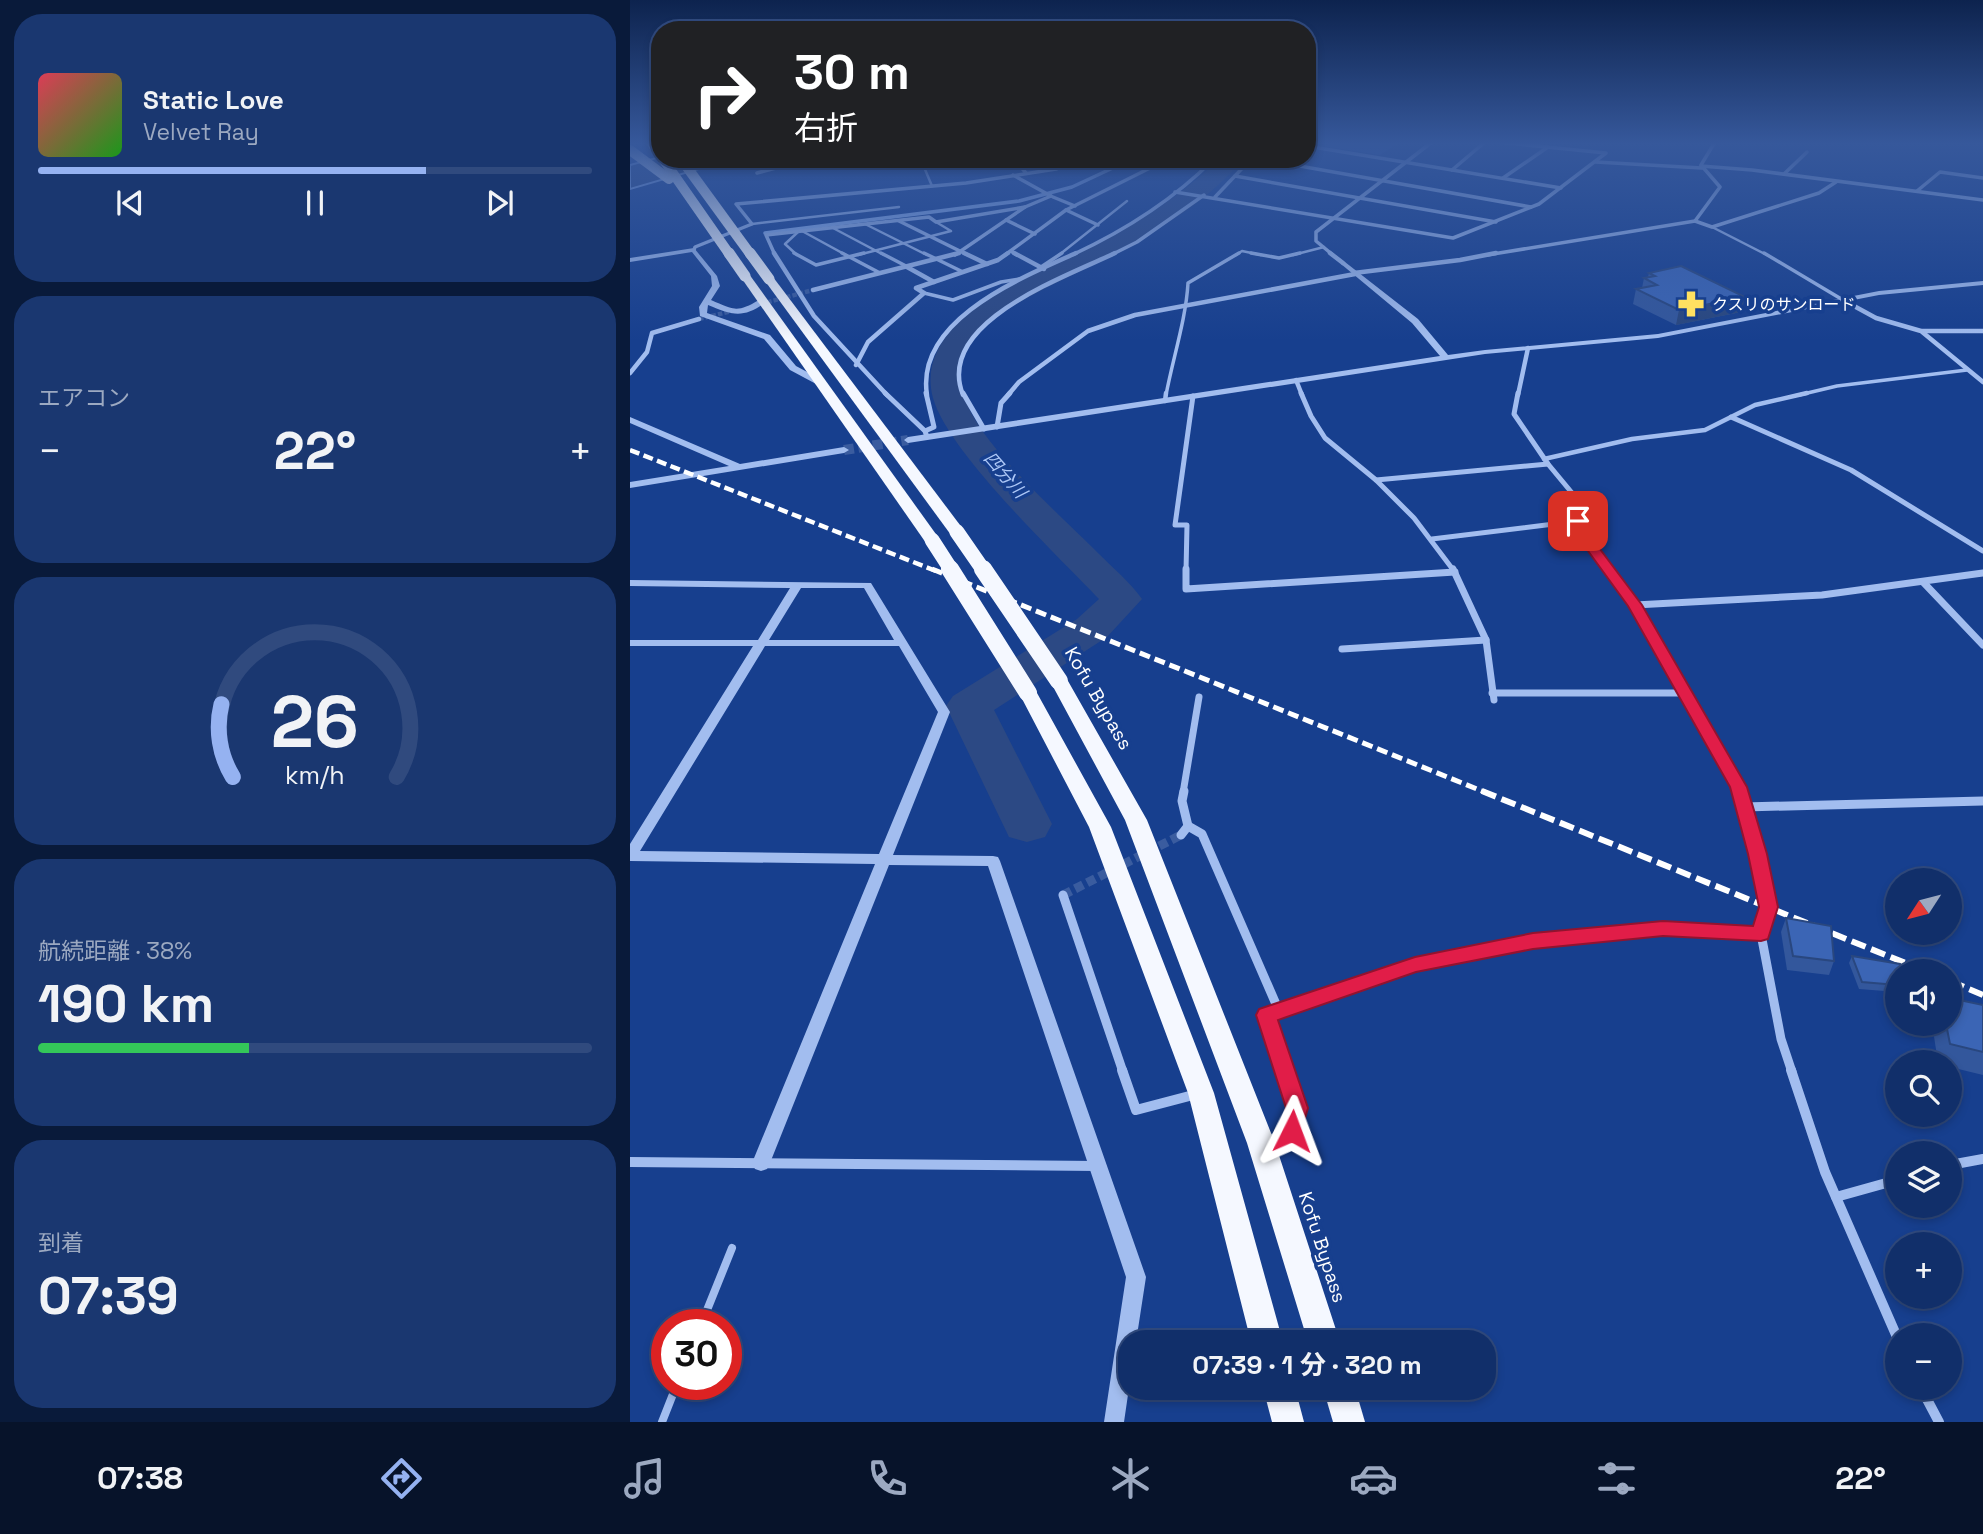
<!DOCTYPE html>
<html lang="ja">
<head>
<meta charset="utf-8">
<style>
	:root { --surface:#112f6a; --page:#1a3770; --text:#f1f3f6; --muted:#9ca9c1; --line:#304a7e; --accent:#95b2f1 }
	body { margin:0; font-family:"Space Grotesk","Noto Sans JP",sans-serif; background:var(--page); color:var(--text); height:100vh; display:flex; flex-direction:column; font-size:26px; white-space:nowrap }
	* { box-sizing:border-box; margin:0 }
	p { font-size:23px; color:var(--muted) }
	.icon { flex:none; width:38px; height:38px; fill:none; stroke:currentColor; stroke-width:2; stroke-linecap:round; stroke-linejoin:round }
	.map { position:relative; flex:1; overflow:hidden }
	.side { display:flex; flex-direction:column; gap:14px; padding:14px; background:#091a3a; width:630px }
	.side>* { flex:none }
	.hud { position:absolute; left:21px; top:21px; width:665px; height:147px; border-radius:28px; box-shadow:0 4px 10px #0003,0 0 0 2px var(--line); background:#202124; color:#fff; overflow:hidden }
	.needle { width:46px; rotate:234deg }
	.fabs { position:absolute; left:1255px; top:868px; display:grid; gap:14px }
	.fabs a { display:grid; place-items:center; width:77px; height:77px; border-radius:50%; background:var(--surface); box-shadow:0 4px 10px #0003,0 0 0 2px var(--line); font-size:35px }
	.speed { position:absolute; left:21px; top:1309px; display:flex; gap:14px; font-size:35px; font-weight:700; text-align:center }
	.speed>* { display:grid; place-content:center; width:91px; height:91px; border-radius:50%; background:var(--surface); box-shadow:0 4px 10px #0003,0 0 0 2px var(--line); line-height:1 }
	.speed .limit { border:10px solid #d22; background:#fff; color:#111 }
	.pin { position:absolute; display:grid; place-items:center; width:60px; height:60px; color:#fff; margin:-30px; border-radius:14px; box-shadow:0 4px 10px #0006 }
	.me { position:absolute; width:77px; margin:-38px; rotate:3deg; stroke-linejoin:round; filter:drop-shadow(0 0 5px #0008) }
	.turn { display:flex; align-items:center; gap:24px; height:147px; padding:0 28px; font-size:32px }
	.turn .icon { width:91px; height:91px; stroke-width:2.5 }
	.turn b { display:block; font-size:49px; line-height:60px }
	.big { font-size:52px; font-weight:700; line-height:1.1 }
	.side .card { flex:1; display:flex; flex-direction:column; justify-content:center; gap:10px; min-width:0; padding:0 24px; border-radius:28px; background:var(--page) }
	.side .dial { align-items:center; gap:0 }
	.dial svg { height:182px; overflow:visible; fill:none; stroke:var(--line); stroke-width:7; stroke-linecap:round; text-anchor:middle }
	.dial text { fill:var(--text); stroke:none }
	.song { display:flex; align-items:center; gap:21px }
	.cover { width:84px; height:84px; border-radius:10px; background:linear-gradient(135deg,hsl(350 70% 55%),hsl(120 70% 35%)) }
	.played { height:7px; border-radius:4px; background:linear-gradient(90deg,var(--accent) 70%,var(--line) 70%) }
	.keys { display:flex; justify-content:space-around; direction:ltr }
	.heat { display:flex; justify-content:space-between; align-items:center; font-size:38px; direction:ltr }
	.charge { height:10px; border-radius:5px; background:linear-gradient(90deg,#34c759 38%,var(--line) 0) }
	.trip { position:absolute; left:488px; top:1330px; width:378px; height:70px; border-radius:28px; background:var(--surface); box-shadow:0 4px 10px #0003,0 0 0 2px var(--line); font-weight:700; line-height:70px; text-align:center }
	.tabs { display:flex; height:112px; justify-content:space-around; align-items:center; background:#07132a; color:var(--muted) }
	.tabs .icon { width:49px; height:49px }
	.tabs .active { color:var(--accent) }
	.tabs b { font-size:32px; color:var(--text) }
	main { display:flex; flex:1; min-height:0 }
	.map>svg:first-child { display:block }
</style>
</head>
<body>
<main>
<section class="side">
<div class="card">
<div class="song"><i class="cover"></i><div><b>Static Love</b><p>Velvet Ray</p></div></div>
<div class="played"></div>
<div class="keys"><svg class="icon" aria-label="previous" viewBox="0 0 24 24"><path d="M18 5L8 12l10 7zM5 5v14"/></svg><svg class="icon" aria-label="pause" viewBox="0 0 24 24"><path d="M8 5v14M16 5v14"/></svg><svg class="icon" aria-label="next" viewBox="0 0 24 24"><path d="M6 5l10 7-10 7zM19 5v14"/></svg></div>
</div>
<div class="card"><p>エアコン</p>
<div class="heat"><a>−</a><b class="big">22°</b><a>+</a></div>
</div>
<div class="card dial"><svg viewBox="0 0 100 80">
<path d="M14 69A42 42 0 1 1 86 69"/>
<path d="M14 69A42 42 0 0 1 9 37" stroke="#95b2f1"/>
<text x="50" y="56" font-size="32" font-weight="700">26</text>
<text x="50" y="72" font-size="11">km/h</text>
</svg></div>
<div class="card"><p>航続距離 · 38%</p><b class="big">190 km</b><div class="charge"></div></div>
<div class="card"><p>到着</p><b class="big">07:39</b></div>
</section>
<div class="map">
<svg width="1353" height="1422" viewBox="0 0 1353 1422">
	<rect width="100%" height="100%" fill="#173f8e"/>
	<!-- green -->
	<polygon fill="#2957ad" points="706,142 770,142 750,155 692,146"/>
	<!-- water -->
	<polygon fill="#2c4984" stroke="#95b7f2" stroke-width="2" points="30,157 30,159 103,159 0,189 0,165"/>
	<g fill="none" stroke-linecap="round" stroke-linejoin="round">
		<!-- stream -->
		<polyline stroke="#95b7f2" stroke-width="3.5" points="135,233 389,201 442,187 502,159"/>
		<!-- river -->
		<path fill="#2c4984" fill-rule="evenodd" d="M590,159H612C581,202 508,242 461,266C426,284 353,313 335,351C324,374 333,400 346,421C373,465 431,516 468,553C483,568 500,582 512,599L477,637L364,710L422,824L415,837L397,842L379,837L316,706L323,696L447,619L469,599C428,556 318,452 303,398C279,309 436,261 495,228C529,209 561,186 590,159Z"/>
		<!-- minor-tunnel-far1 -->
		<g stroke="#3a5c9f" stroke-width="4.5" stroke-dasharray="4.5 2" stroke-linecap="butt">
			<polyline points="131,304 183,290"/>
			<polyline points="69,319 106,310"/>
		</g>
		<!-- minor-tunnel -->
		<polyline stroke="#3a5c9f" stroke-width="9" stroke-dasharray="9 4.5" stroke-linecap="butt" points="433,895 551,835"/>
		<!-- tertiary-tunnel -->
		<polyline stroke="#3a5c9f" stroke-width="10" stroke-dasharray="10 4.5" stroke-linecap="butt" points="214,450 278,440"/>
		<!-- service-far3 -->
		<g stroke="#a2bdef" stroke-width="2.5">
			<polyline points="291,160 302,186"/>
			<polyline points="122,224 269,207"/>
			<polyline points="235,224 297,255"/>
			<polyline points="1082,227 1137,255"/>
			<polyline points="203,228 254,255"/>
			<polyline points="172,231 216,255"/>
			<polyline points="167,255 155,244 168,232"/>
			<polyline points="228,255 321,231 306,222"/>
			<polyline points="429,255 497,201"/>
			<polyline points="606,255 612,251 631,255"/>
			<polyline points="663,255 694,247"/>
		</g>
		<!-- service-far2 -->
		<g stroke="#a2bdef" stroke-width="3.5">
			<polyline points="164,253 186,265 234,253"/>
			<polyline points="212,253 250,273"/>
			<polyline points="251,253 276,266"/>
			<polyline points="294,253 333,272"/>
			<polyline points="621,253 649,258 670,253"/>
			<polyline points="1134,253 1213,300"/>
			<polyline points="411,267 432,253"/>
			<polyline points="294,293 323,300 371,282 390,279"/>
			<path d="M536,395C543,358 556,319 558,283L609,253"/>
			<polyline points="1169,395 1207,386 1337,370"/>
		</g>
		<!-- service-far1 -->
		<g stroke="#a2bdef" stroke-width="4.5">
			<polyline points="535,401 536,393"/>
			<polyline points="914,459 1002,439 1075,430 1125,405 1177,393"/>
		</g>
		<!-- service -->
		<g stroke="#a2bdef" stroke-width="8">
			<polyline points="71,1325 102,1248"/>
			<polyline points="32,1422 47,1384"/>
		</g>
		<!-- minor-far5 -->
		<g stroke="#a2bdef" stroke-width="3.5">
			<polyline points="677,146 931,188"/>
			<polyline points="384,159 396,173"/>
			<polyline points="630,159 901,207"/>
			<polyline points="966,162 1072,168"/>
			<polyline points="1071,166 1122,170 1353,200"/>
			<polyline points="822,170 855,142"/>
			<polyline points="127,173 180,159"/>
			<polyline points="1154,174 1177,152"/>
			<polyline points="383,175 421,196"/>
			<polyline points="605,176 866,222"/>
			<polyline points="873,178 918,147"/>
			<polyline points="1287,191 1310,172 1353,178"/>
			<polyline points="545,192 823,238 909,204 976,153 868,142"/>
			<polyline points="423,197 445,206"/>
			<polyline points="585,197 621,159"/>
			<polyline points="436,210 468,225"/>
			<polyline points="376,220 405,234"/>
			<polyline points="269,221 338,255"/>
			<polyline points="1065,221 1082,227 1189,193 1206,182"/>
			<polyline points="64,250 65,247 122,224 106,204 336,183 426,169 452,159"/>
			<polyline points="381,251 387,255"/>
			<polyline points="145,255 136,235 299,217 306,222 395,207"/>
			<polyline points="325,255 395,207 421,196"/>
			<polyline points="375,255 436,210 538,159"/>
			<path d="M442,255C494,231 543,200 584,159"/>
			<polyline points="481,255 507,242 574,195"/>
			<polyline points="703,255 686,241 686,232 802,142"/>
			<polyline points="857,255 1065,221 1090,187 1071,165 1085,142"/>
		</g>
		<!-- minor-far4 -->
		<g stroke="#a2bdef" stroke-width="4.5">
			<polyline points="144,253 184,316 257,395"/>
			<polyline points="334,253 357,264"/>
			<polyline points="384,253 414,269"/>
			<polyline points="700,253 713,263"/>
			<polyline points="277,267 304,282"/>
			<polyline points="724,273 830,260 866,253"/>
			<polyline points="183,290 329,253"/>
			<polyline points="1213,300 1246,318 1291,331 1353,382"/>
			<polyline points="1292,331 1353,331"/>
			<polyline points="226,365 238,342 294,293 286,288 368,260 378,253"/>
			<polyline points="0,373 17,352 22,333 69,319"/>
			<polyline points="666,380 672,395"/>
			<path d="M297,395C285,320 391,278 446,253"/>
			<path d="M333,395C304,322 436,277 485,253"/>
			<polyline points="378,395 389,382 458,331 505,315 725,274"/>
			<polyline points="888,395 898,348"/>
		</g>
		<!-- minor-far3 -->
		<g stroke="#a2bdef" stroke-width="5">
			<polyline points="255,393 295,431 297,437"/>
			<polyline points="333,393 354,429"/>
			<polyline points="671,393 681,416 695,438 746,480 784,518 824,571"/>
			<polyline points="888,393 884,414 918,464 957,511 948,521 951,533 980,571"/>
			<polyline points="1101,417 1221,470 1353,551"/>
			<polyline points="367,427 371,403 380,393"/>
			<polyline points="295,431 304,427 296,393"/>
			<polyline points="746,480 918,464"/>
			<polyline points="802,539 948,521"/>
			<polyline points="556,571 557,525 545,525 563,396"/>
		</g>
		<!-- minor-far2 -->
		<g stroke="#a2bdef" stroke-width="7">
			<polyline points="556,569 556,589 825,572"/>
			<polyline points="823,569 856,640 864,700"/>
			<polyline points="978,569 1005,605 1110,793"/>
			<polyline points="1293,582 1353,645"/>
			<polyline points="1005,605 1192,595 1353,573"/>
			<polyline points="712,649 856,640"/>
			<polyline points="862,693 1055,693"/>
			<polyline points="553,793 569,697"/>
		</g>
		<!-- minor-far1 -->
		<g stroke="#a2bdef" stroke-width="9">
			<polyline points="1109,791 1139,907 1131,934 1151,1039 1162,1072"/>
			<polyline points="1114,807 1353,801"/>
			<polyline points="558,826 572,834 649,1011"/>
			<polyline points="551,835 558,826 552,801 554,791"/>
			<polyline points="433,895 493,1072"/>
			<polyline points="655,1072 636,1015 785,965 903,941 1033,928 1131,934"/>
		</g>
		<!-- minor -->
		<g stroke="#a2bdef" stroke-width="10">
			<polyline points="492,1070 506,1110 567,1094"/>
			<polyline points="1161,1070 1195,1172 1267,1337"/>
			<polyline points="637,1141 662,1131 667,1108 654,1070"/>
			<polyline points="0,1162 467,1166"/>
			<polyline points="1320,1165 1353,1159"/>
			<polyline points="1206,1197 1267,1180"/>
			<polyline points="1291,1388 1309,1422"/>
		</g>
		<!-- tertiary -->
		<g fill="#a2bdef" fill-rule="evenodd">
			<path d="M64,248L87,276L90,286L81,300C104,310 107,313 129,300L136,302C113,319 102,315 78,305L77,313L140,335L166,366L194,381V385H188L160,370L134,339L70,316L69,307L82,286L81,276L62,252L0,262V258Z"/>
			<polygon points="711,262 715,262 788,319 818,355 855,350 1028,334 1249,291 1353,281 1353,285 1249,295 1028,338 855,354 278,443 274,440 278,437 810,356 782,323 711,264"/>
			<polygon points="0,417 110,464 214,447 219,450 214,453 0,488 0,482 99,466 0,423"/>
			<path d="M0,580L241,583L320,712L263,855L363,856L368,857L370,861L516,1277L506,1342H500V1381L494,1422H474L496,1277L358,866L259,865L140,1163L137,1169L131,1171L125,1169L122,1163L245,864L0,861V844L123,646H0V640H128L160,588L0,586ZM171,588H234L264,640H139ZM135,646H269L308,712L249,854L10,851Z"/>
		</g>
		<!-- trunk -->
		<g fill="#f5f8ff" fill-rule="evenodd">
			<polygon points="111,274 119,274 308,537 310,540 308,543 296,543 110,276"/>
			<polygon points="135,277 143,277 333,529 335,532 333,535 321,535 135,281"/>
			<polygon points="429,675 438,681 517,820 645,1143 710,1342 678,1342 617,1143 495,820 420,681"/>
			<polygon points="398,687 407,693 481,827 584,1093 653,1342 621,1342 558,1093 459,827 389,693"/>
			<polygon points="633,1388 665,1388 674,1422 642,1422"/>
			<polygon points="693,1388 725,1388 735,1422 703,1422"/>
		</g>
		<!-- rail-far2 -->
		<polyline stroke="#fff" stroke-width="4.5" stroke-dasharray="10 4.5" stroke-linecap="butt" points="0,450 306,571"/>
		<!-- rail-far1 -->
		<polyline stroke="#fff" stroke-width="5" stroke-dasharray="11 5" stroke-linecap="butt" points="302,569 857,793"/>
		<!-- rail -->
		<g stroke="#fff" stroke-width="6" stroke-dasharray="15 6" stroke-linecap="butt">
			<polyline points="852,791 1295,971"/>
			<polyline points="1320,981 1353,995"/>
		</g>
		<!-- trunk-bridge-far3 -->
		<g stroke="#f5f8ff" stroke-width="10">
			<polyline points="21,142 30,155"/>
			<polyline points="0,150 39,179"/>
			<polyline points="33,159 100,255"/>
			<polyline points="51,159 121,255"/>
		</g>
		<!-- trunk-bridge-far2 -->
		<g stroke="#f5f8ff" stroke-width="11">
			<polyline points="99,253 115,276"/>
			<polyline points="120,253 139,279"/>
		</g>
		<!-- trunk-bridge-far1 -->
		<g stroke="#f5f8ff" stroke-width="15">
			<polyline points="327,532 354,571"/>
			<polyline points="302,540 322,571"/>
		</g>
		<!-- trunk-bridge -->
		<g stroke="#f5f8ff" stroke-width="18">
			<polyline points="320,569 398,693"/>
			<polyline points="353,569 429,681"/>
		</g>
	</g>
	<!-- wall -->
	<g fill="#33579c">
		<polygon points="1019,273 1115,297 1111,312 1046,325 1003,304 1006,289 1012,288 1014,278 1018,277"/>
		<polygon points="1156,918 1204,961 1199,975 1157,970 1151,932"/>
		<polygon points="1222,956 1267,971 1267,992 1229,989 1219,963"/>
		<polygon points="1353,1005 1353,1075 1320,1067 1320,1062 1308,1062 1302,1024 1320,1024"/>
	</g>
	<!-- shaded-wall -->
	<polygon fill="#29477f" points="1115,297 1111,312 1046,325 1049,310"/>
	<!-- building -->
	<g fill="#3b65b5" stroke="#29477f" stroke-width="2">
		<polygon points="1051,266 1115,297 1049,310 1006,289 1027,285 1014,278 1025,276 1019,273"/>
		<polygon points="1156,918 1201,926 1204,961 1163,956"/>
		<polygon points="1222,956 1270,964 1273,971 1267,971 1267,985 1232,982"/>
		<polygon points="1320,998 1353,1005 1353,1052 1320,1044 1316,1024 1320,1024"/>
	</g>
	<!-- sky -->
	<linearGradient id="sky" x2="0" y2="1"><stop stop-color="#0d234e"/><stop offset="0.42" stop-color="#36589b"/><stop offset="1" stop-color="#36589b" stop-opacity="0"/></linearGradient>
	<rect width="1353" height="341" fill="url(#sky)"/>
	<!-- route -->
	<polygon fill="#e11d48" stroke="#92132f" stroke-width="2" points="948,517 953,518 958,533 1012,605 1117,787 1137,854 1148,907 1138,939 1131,941 1033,936 903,949 786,972 648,1020 678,1108 669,1138 662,1141 654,1138 650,1131 656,1108 626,1015 629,1009 785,957 903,933 1033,921 1123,926 1129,907 1118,854 1100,787 998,606 945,533 942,521"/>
	<!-- icons -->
	<defs>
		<g id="pharmacy-bare" transform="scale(2.1)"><path d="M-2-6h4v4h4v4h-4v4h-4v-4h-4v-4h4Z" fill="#ffe161" stroke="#173f8e" stroke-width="2.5" paint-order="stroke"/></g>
	</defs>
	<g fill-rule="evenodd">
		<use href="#pharmacy-bare" x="1061" y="304"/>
	</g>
	<g text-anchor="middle" stroke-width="7" stroke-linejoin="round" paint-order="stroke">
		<!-- far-poi labels -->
		<g font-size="16" fill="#fff" stroke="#173f8e" text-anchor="start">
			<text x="1082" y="310">クスリのサンロード</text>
		</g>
		<!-- far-water labels -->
		<g font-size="18" font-style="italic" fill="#aec8f7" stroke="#173f8e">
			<text transform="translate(375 475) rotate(49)" y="6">四分川</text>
		</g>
		<!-- street labels -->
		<g font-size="19" fill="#fff" stroke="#173f8e">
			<text transform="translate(469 698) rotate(60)" y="7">Kofu Bypass</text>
			<text transform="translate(693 1247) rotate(72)" y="7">Kofu Bypass</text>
		</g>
	</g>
</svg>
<div class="fabs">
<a><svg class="needle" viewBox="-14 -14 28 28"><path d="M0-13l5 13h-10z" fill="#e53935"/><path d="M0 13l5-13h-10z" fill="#9ca9c1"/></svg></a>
<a><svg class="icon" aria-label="sound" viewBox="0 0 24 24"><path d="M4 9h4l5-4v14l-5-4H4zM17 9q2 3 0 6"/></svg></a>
<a><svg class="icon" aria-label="search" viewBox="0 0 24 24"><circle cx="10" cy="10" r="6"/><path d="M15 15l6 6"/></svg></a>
<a><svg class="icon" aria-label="layers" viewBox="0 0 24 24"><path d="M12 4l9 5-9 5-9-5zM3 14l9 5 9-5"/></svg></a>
<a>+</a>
<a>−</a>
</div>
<div class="speed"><div class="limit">30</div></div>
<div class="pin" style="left:948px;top:521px;background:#d93025"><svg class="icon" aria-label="arrive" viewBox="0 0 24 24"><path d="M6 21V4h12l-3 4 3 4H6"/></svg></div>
<svg class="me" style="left:662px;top:1131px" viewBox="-20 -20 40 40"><path d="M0-17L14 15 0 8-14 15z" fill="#e11d48" stroke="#fff" stroke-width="4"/></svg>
<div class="trip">07:39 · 1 分 · 320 m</div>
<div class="hud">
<div class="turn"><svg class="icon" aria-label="right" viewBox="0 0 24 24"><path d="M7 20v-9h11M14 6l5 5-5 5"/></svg><div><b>30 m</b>右折</div></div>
</div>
</div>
</main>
<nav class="tabs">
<b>07:38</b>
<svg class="icon active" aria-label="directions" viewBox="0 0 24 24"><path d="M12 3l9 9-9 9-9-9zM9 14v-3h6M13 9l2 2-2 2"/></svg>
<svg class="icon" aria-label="music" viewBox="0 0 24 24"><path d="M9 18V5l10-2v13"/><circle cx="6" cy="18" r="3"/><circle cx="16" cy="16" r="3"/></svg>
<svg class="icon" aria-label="phone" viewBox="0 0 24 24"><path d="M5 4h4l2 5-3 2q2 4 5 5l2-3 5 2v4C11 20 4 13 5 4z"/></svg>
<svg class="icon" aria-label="climate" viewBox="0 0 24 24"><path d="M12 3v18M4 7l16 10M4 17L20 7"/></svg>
<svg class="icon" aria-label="car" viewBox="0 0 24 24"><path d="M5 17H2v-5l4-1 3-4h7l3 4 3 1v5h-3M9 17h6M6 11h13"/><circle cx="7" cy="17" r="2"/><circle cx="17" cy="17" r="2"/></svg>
<svg class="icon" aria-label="filters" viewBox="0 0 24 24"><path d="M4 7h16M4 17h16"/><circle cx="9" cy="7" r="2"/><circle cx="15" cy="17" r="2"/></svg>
<b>22°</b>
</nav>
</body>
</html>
